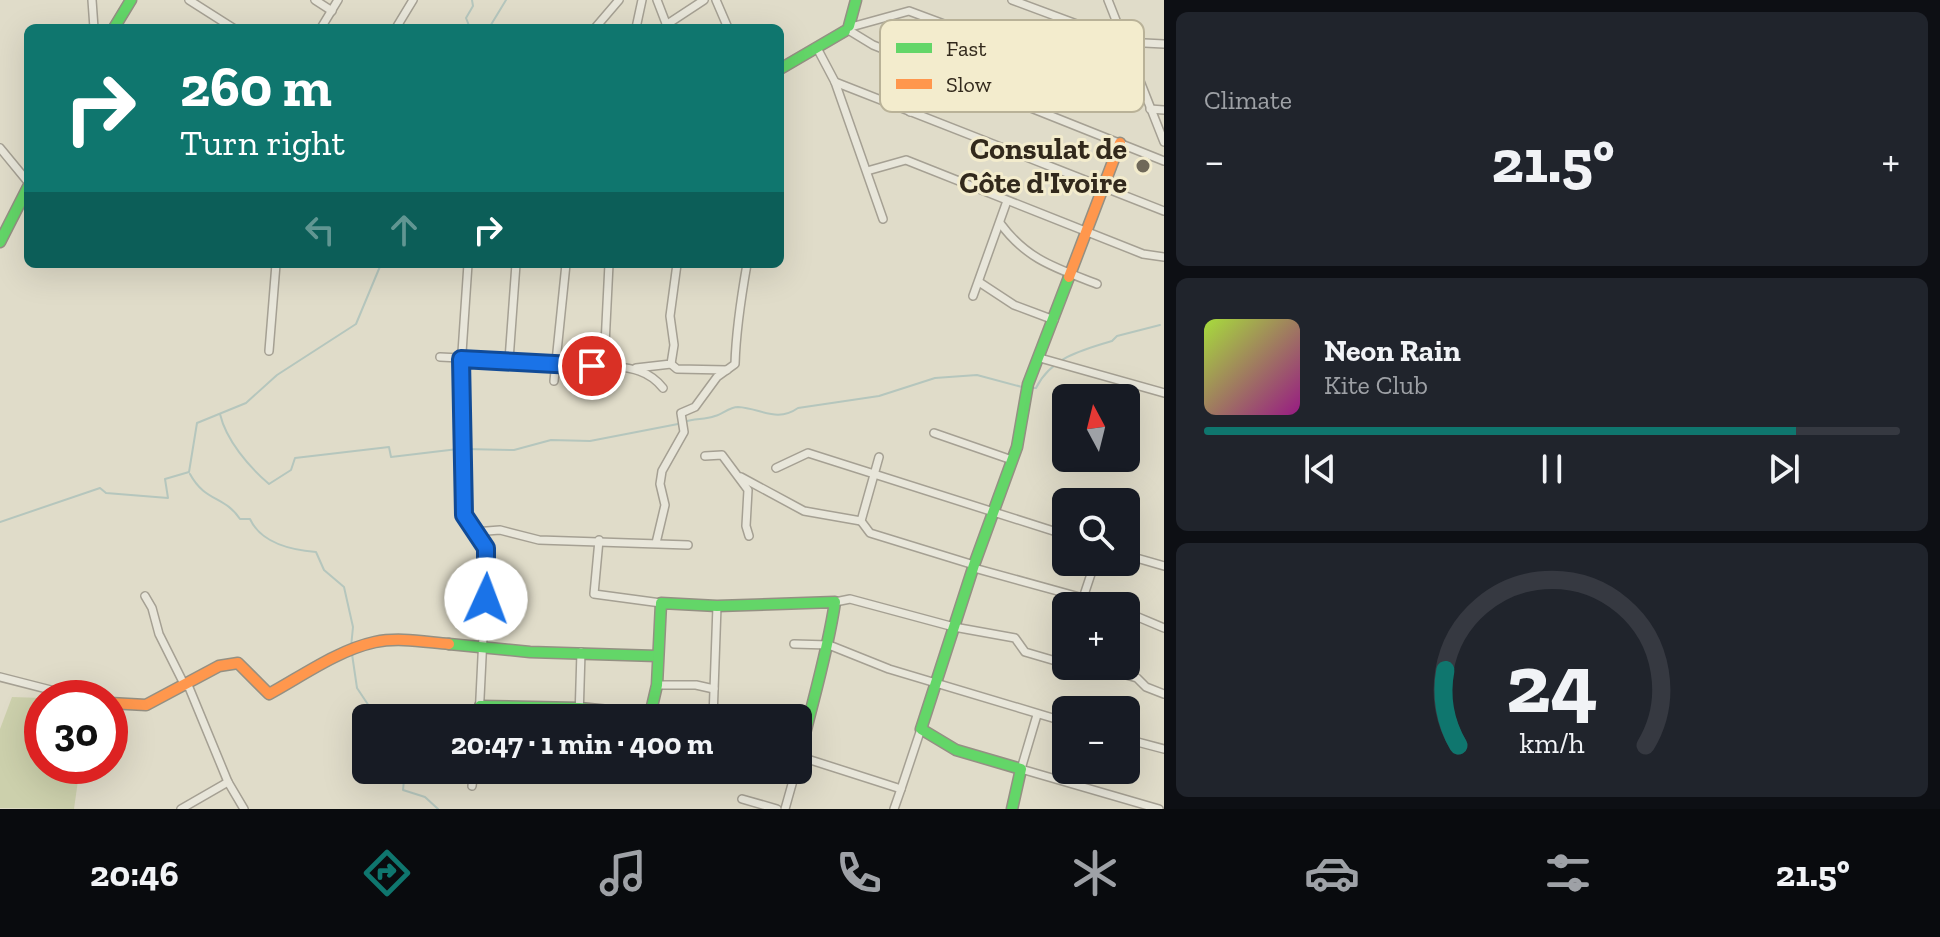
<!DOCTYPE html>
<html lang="en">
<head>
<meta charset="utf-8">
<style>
	:root { --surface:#171b24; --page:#20242c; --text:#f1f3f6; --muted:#9ea1a6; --line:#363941; --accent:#0f766e }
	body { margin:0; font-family:"Zilla Slab",serif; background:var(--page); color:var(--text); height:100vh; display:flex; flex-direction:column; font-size:30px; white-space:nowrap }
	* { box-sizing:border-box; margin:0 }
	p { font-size:26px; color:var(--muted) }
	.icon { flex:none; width:44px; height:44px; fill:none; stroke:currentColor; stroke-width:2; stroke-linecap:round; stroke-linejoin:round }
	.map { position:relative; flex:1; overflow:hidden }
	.drawer { display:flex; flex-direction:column; gap:12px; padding:12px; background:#0d0f14; width:776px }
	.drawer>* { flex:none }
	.hud { position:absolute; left:24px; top:24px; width:760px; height:244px; border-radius:12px; box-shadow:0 8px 32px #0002; background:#0f766e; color:#fff; overflow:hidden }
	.needle { width:52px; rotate:353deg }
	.fabs { position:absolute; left:1052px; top:384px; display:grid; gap:16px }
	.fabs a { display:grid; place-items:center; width:88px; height:88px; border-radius:12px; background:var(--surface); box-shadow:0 8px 32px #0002; font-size:40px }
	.speed { position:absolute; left:24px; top:680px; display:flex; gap:16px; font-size:40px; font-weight:700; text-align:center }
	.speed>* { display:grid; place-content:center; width:104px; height:104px; border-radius:50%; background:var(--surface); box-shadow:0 8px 32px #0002; line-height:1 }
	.speed .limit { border:12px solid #d22; background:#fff; color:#111 }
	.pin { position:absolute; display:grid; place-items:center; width:68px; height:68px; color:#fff; margin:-34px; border:4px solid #fff; border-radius:50%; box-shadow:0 2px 8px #0007 }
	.me { position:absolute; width:88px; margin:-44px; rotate:2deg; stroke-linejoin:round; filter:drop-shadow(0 0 6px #0008) }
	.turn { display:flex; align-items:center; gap:28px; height:168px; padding:0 24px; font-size:36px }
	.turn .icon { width:104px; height:104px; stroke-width:2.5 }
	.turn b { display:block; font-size:56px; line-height:68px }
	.lanes { display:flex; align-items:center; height:76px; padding:0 24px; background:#0003; justify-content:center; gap:40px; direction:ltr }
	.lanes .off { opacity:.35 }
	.big { font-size:60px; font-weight:700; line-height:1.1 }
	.drawer .card { flex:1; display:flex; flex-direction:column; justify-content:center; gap:12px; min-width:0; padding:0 28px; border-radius:12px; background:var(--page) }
	.drawer .dial { align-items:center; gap:0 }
	.dial svg { height:208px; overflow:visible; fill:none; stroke:var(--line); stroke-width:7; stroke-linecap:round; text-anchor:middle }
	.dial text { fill:var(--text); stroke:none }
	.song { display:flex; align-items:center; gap:24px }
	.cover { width:96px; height:96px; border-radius:12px; background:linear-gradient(135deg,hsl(80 70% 55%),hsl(310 70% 35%)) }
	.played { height:8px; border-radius:4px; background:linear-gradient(90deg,var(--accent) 85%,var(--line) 85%) }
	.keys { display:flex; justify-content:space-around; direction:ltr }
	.heat { display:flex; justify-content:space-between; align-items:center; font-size:44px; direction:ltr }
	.trip { position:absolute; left:352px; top:704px; width:460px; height:80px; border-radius:12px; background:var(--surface); box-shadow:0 8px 32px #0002; font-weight:700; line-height:80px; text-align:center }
	.tab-bar { display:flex; height:128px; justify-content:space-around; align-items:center; background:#090b0e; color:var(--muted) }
	.tab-bar .icon { width:56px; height:56px }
	.tab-bar .current { color:var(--accent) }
	.tab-bar b { font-size:36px; color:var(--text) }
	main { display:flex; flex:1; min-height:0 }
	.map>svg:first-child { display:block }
</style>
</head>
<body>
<main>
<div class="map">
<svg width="1164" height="809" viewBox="0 0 1164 809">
	<rect width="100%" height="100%" fill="#e0dcc9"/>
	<!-- green -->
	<polygon fill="#ccd0ac" points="12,697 43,698 42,766 80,766 74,809 0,808 0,729"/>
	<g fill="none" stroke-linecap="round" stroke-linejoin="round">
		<!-- stream -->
		<g stroke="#b5c6bd" stroke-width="2">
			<polyline points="470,28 466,18 473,6 472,0"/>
			<polyline points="489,28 506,0"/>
			<path d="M1032,388H1036C1051,358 1081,350 1112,341L1117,336L1160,325"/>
			<path d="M220,414C226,440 249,467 269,484L291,470L295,458L389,447L391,457L458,449"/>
			<path d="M684,422C695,418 704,420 715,416C723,414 729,407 738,407C760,408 777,423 798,408L879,396L935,378L977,375L1022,387"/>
			<polyline points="465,449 514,450 551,440 590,441 678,424"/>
			<path d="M190,474C205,502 225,496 240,519H250C261,543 291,550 316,552L324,570L344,587L353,627L351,647"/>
			<polyline points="0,522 100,488 106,493 168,498 165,479 189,472 197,423 246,403 277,375 356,324 381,264"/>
			<polyline points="352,654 357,688 377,718"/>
			<polyline points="405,770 403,790 425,797 438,809"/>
		</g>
		<!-- street casing -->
		<g stroke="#a5a093" stroke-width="10">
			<g id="street">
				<polyline points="92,0 94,28"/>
				<polyline points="189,0 233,28"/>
				<polyline points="315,0 332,11"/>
				<polyline points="657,0 667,26"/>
				<polyline points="716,0 728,28"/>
				<polyline points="1012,0 1125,42 1164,44"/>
				<polyline points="1108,0 1164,142"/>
				<polyline points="666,25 704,0"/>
				<polyline points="851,27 909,11 1146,99"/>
				<polyline points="321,28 338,0"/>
				<polyline points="396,28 413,0"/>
				<polyline points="595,28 619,0"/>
				<polyline points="636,28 642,0"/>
				<polyline points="850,31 873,45 1164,161"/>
				<polyline points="817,48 835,82 883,219"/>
				<polyline points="835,82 1164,211"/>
				<polyline points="1150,109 1164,110"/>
				<polyline points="910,112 929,68"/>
				<polyline points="0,148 28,182"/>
				<polyline points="867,171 906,160 1143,254 1164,257"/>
				<path d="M1000,223C1027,260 1056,268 1097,284"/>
				<path d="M468,264L460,382L464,515C470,531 485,539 487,556L479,718"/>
				<polyline points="979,282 1014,305 1054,320"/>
				<polyline points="973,296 1007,201"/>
				<polyline points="269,351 276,264"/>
				<polyline points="440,357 604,365 609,264"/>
				<polyline points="1040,358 1164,393"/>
				<polyline points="509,360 516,264"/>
				<polyline points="671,364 677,369 727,370"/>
				<path d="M604,365C628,368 647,368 663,388"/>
				<polyline points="592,366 593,391"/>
				<polyline points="636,368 671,364 674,345 670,316 677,264"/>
				<polyline points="554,381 566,264"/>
				<polyline points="934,433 1012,460"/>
				<polyline points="705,456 722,455 748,490 746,526 749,536"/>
				<polyline points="879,457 861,521 870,533 974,565"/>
				<polyline points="776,468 808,453 1066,535"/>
				<polyline points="741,477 804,511 861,521"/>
				<polyline points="474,532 500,530 539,540 688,545"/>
				<polyline points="599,540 594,594 661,603"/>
				<path d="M656,543L665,505L660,484L662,471L684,432L681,413L695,407L717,377L735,364C736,330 741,298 747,264"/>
				<polyline points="1126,555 1164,566"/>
				<polyline points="974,568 1083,598 1095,562"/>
				<polyline points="145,596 152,608 159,634 185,686"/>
				<polyline points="1083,598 1107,606"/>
				<polyline points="835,602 850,599 954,627 1015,638 1025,652 1066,664"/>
				<polyline points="1126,612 1164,628"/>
				<polyline points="794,644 829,645 889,669 1066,722"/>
				<polyline points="1072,666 1101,668 1137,678 1146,687 1164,694"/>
				<polyline points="0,677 82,698"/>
				<polyline points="188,685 228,782 244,809"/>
				<polyline points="657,685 696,685 714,689"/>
				<polyline points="1037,715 1021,769 1159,809"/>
				<polyline points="579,718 581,652"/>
				<polyline points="713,718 717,606"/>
				<polyline points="1126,739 1164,749"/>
				<polyline points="798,756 901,789 921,729"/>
				<polyline points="472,786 474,770"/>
				<polyline points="742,799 777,809"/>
				<polyline points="181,809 228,782"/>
				<polyline points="785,809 796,770"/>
				<polyline points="894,809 901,789"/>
			</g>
		</g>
		<!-- fast casing -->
		<g stroke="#949083" stroke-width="13">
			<g id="fast">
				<polyline points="849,26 856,0"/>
				<polyline points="114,28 131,0"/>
				<polyline points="780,69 845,31"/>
				<polyline points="0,242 28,187"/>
				<polyline points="449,644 530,652 657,656"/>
				<path d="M480,706L579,708L650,715L657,685L661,603L717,606L835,602C827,657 810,709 798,763"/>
				<polyline points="1012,809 1021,769 956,750 921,729 974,565 1017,447 1028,384 1069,277"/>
			</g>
		</g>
		<!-- slow casing -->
		<g stroke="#949083" stroke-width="13">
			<g id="slow">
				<polyline points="1069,277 1120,143"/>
				<path d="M110,703L146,705L219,666L238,663L269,694C302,676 338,650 375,642C399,637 425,642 449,644"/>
			</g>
		</g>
		<!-- street -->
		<use href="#street" stroke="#e8e6da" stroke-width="7"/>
		<!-- fast -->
		<use href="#fast" stroke="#63d668" stroke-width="10"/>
		<!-- slow -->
		<use href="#slow" stroke="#ff974d" stroke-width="10"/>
	</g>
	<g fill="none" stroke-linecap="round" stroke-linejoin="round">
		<!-- route casing -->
		<g stroke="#114b97" stroke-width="20">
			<polyline id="route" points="486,599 486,548 464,515 461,359 592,366"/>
		</g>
		<!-- route -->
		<use href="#route" stroke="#1a73e8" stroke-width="14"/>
	</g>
	<!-- markers -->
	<circle fill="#6f6859" stroke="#f3eccd" stroke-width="3" cx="1143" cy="166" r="8"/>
	<g text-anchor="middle" stroke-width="6" stroke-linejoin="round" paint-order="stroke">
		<!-- poi labels -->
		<g font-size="30" font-weight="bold" fill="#32291c" stroke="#f3eccd" text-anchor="end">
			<text x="1127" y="159">Consulat de<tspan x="1127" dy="34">Côte d'Ivoire</tspan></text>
		</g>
	</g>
	<!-- legend -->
	<rect x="880" y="20" width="264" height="92" rx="12" fill="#f3eccd" stroke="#b9b298" stroke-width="2"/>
	<rect x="896" y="43" width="36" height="10" fill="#63d668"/>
	<rect x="896" y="79" width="36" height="10" fill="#ff974d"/>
	<g font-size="22" fill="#32291c">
		<text x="946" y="56">Fast</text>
		<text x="946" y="92">Slow</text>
	</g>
</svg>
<div class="fabs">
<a><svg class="needle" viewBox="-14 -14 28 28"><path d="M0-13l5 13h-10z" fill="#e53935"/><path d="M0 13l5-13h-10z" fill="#9ea1a6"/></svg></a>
<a><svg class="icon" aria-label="search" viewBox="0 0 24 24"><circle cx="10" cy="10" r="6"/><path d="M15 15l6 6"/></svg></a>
<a>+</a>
<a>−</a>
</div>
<div class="speed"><div class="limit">30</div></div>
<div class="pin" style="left:592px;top:366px;background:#d93025"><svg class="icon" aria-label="arrive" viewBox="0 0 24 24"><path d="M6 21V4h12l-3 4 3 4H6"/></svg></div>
<svg class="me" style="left:486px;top:599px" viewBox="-20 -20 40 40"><circle r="19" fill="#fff"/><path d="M0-13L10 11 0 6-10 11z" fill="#1a73e8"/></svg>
<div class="trip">20:47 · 1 min · 400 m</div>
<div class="hud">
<div class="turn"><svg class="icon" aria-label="right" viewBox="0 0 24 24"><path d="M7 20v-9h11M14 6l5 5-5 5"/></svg><div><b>260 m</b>Turn right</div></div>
<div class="lanes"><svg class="icon off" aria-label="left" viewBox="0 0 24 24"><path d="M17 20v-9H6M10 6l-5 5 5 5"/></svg><svg class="icon off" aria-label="ahead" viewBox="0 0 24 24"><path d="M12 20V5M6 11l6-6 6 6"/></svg><svg class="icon" aria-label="right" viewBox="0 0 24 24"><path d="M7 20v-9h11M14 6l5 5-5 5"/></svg></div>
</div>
</div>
<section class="drawer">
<div class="card"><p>Climate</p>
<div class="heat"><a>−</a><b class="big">21.5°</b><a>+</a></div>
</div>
<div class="card">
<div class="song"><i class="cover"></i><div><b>Neon Rain</b><p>Kite Club</p></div></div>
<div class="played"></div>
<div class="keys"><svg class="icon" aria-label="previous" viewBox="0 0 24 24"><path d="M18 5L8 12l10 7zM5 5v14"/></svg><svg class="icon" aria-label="pause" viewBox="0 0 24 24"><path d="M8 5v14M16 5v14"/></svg><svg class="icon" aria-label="next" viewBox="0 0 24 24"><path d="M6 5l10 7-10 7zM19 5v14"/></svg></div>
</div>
<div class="card dial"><svg viewBox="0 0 100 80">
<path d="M14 69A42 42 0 1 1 86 69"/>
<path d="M14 69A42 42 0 0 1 9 40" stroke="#0f766e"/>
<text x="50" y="56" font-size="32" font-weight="700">24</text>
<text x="50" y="72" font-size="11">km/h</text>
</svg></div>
</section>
</main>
<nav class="tab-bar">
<b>20:46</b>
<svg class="icon current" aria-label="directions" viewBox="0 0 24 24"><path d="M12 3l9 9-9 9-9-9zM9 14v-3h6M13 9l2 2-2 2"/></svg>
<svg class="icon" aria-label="music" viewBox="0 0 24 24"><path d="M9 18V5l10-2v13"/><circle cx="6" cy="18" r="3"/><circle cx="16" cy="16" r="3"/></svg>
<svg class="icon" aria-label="phone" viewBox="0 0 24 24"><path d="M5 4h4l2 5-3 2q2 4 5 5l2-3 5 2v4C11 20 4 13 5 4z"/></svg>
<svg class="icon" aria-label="climate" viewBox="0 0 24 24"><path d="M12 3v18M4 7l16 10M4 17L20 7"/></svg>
<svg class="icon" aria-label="car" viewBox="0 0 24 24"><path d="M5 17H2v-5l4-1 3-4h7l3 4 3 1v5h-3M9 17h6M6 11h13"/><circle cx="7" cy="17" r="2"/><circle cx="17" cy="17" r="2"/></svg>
<svg class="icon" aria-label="filters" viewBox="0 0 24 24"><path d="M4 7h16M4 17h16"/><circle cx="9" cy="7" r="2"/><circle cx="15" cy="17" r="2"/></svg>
<b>21.5°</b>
</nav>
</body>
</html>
